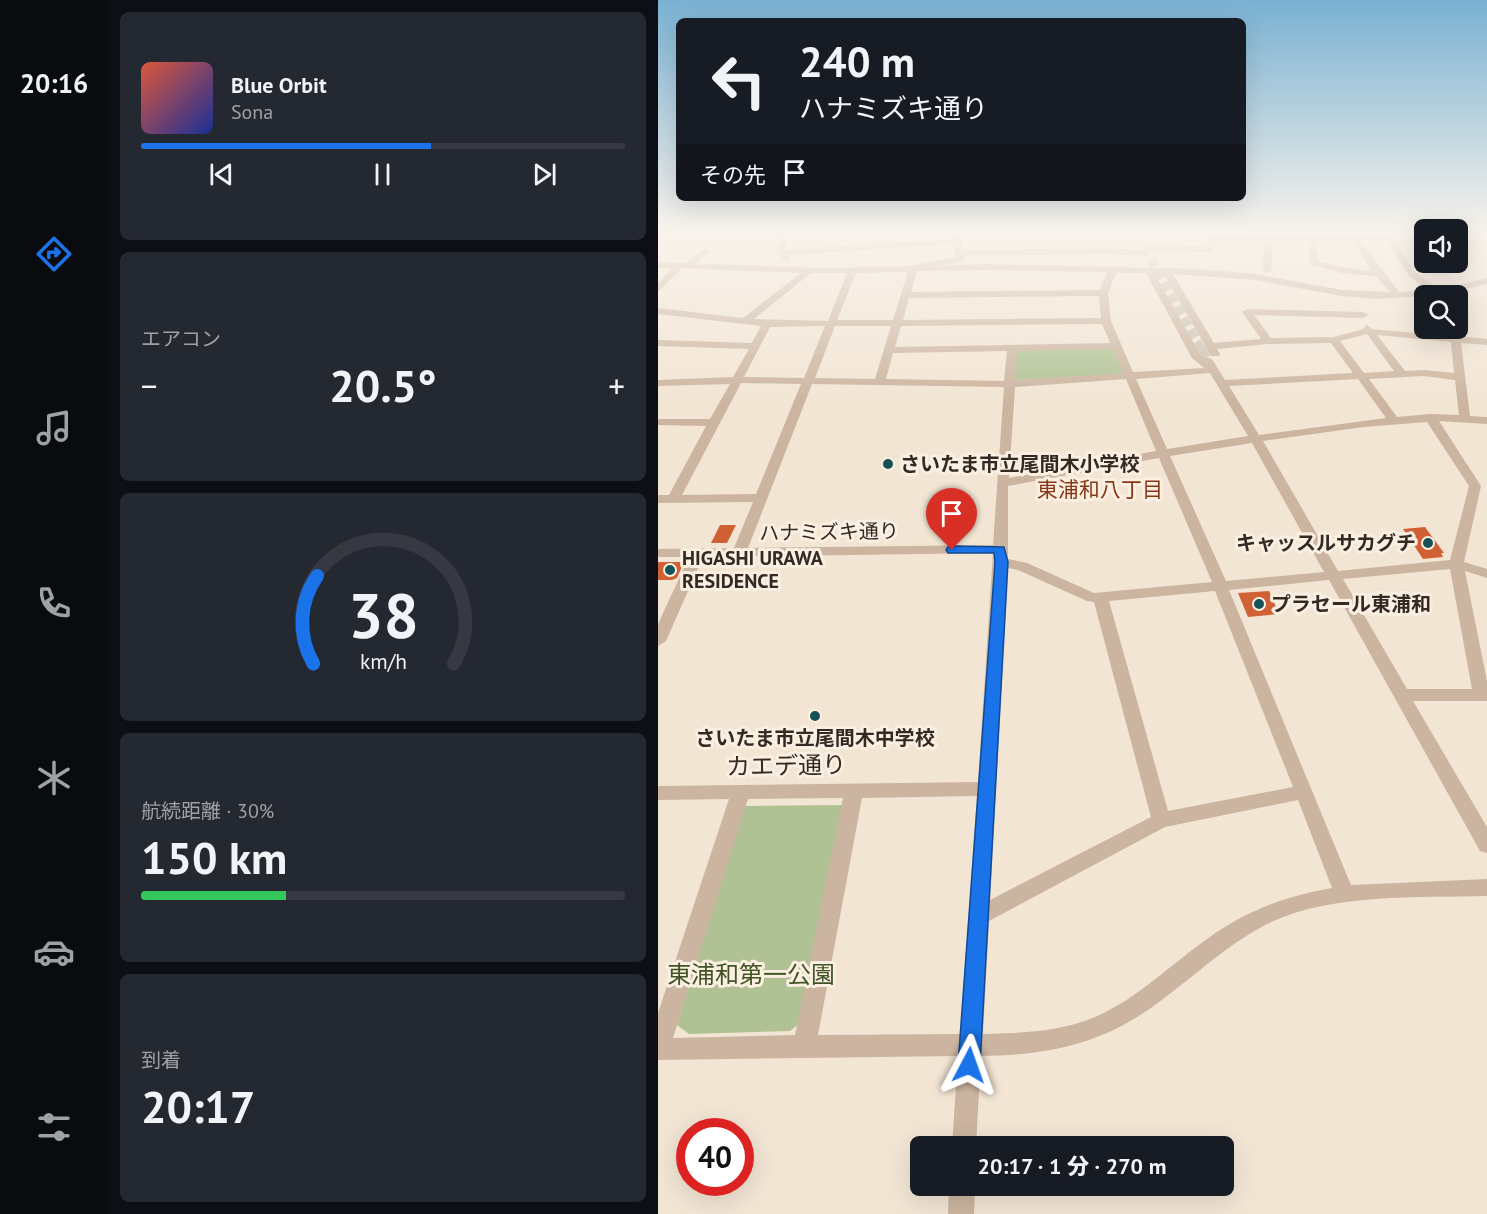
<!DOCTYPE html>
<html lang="ja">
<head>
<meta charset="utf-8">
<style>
	:root { --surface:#171b24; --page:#242831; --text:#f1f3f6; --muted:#9ea1a6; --line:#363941; --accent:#1a73e8 }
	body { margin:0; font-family:"PT Sans","Noto Sans JP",sans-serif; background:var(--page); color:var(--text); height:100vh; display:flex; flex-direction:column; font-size:22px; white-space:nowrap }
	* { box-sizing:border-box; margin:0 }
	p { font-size:20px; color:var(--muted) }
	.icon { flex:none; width:33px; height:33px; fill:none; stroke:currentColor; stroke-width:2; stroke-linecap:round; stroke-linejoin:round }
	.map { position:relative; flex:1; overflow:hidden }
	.sheet { display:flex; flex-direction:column; gap:12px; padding:12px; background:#0d0f14; width:550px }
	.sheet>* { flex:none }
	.hud { position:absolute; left:18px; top:18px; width:570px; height:183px; border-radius:9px; box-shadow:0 6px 24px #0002; background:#171b24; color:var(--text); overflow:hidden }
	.buttons { position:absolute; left:756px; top:219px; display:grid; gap:12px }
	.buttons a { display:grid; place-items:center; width:54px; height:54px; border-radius:9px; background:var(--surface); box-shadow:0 6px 24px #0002; font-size:30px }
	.speed { position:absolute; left:18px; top:1118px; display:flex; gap:12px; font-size:30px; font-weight:700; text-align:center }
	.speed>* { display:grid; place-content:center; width:78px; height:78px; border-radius:50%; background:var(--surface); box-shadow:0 6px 24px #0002; line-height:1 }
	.speed .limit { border:9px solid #d22; background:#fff; color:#111 }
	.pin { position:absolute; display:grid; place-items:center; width:51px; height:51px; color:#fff; margin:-62px -26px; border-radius:50% 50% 50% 0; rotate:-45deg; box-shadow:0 0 6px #0007 }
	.pin .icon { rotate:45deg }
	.me { position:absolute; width:66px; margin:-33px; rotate:4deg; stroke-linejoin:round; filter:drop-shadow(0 0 4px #0008) }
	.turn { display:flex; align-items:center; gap:21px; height:126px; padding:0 24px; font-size:27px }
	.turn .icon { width:78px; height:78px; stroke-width:2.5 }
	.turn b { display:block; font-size:42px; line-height:51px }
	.then { display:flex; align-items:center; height:57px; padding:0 24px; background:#0003; gap:12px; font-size:22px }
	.big { font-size:45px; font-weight:800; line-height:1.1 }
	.sheet .widget { flex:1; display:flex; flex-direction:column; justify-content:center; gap:9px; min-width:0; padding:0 21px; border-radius:9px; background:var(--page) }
	.sheet .dial { align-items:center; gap:0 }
	.dial svg { height:156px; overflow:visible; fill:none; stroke:var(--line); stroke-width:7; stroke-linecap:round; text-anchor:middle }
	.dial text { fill:var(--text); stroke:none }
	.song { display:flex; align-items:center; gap:18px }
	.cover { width:72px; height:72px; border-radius:9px; background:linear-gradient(135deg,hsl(10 70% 55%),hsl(230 70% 35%)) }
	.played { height:6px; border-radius:3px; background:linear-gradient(90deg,var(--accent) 60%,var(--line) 60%) }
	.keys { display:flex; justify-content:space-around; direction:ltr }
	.heat { display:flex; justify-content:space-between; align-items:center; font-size:33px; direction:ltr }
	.charge { height:9px; border-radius:4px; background:linear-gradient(90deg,#34c759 30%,var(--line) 0) }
	.trip { position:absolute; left:252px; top:1136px; width:324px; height:60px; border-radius:9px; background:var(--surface); box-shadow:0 6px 24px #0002; font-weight:800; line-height:60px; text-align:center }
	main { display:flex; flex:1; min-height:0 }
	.dock { display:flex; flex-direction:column; width:108px; justify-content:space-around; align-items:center; background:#090b0e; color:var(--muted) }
	.dock .icon { width:42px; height:42px }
	.dock .current { color:var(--accent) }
	.dock b { font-size:27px; color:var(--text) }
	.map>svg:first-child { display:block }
</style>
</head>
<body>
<main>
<nav class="dock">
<b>20:16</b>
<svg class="icon current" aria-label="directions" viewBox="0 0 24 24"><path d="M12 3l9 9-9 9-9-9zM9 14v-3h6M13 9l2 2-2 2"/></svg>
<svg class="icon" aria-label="music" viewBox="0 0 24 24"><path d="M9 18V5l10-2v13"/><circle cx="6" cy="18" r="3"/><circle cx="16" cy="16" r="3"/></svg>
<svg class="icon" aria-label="phone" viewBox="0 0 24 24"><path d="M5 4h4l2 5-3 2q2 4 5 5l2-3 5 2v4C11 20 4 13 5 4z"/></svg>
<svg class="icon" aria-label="climate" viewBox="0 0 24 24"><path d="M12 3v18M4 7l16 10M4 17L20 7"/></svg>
<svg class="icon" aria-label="car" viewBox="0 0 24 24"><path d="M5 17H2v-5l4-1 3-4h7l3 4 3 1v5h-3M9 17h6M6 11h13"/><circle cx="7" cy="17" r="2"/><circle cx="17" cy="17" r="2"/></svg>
<svg class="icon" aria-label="filters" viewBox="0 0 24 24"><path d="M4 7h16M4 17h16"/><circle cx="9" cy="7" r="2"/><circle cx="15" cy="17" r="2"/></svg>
</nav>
<section class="sheet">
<div class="widget">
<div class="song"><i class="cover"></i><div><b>Blue Orbit</b><p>Sona</p></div></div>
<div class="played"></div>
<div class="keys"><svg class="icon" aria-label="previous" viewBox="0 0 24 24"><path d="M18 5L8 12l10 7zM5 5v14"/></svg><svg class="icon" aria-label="pause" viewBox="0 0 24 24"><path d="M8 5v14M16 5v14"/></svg><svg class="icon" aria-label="next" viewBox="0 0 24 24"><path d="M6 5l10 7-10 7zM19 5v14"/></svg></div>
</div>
<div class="widget"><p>エアコン</p>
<div class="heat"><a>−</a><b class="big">20.5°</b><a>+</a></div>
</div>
<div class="widget dial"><svg viewBox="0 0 100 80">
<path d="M14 69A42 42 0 1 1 86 69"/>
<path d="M14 69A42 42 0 0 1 16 24" stroke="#1a73e8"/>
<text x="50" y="56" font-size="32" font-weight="700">38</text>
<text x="50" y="72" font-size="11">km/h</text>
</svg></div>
<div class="widget"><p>航続距離 · 30%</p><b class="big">150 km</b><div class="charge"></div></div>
<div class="widget"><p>到着</p><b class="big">20:17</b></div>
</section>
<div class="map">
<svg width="829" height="1214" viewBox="0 0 829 1214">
	<rect width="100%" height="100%" fill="#f2e5d4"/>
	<!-- green -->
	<g fill="#b0c294">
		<polygon points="451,348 457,349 467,372 464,374 357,380 358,352 361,349"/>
		<polygon points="185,805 142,1023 132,1031 31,1034 19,1025 86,806"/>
	</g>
	<!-- building -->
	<g fill="#cf6135">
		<polygon points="62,525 78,525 69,543 53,543"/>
		<polygon points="767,527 786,553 783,553 785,557 765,559 745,529"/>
		<polygon points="0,562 26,562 19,578 14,580 0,580"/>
		<polygon points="611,591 621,614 590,617 580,593"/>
	</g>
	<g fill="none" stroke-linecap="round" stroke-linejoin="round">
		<!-- minor-tunnel-far1 -->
		<polyline stroke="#ccc0b1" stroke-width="9" stroke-dasharray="9 4.5" stroke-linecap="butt" points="493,259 543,349"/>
		<!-- minor-tunnel -->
		<polyline stroke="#ccc0b1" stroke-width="11" stroke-dasharray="11 6" stroke-linecap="butt" points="543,348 550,361"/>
		<!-- minor -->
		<g fill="#cbb5a0" fill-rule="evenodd">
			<polygon points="44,232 91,232 87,234 32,237 28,235"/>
			<path d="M121,232H129L127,250L294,239L293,232H301L305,250L450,248L486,250L483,248L487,245L548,246L551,237L403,234L399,232H554L557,235H607V232H615V235L725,236L722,232L766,233V237L735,238L757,272L781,289L829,278V284L779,295L720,299L684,296L597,280L515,274L556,343L603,339L584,312L589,309L705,312L710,315L705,318L596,315L613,338L676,337L705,329L709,325L714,329L792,336L791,328H800V326L802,336L829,339V345L803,343L812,416L829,417V424L781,421L823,486L806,562L829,569V578L807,571L829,681V701H755L829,827V853L822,851L671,580L571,590L693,885L829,879V896C759,898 672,893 609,924C572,943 542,971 509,996C451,1042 397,1055 323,1056L318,1146H294L300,1056L0,1060V1013L71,799L0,800V786L320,782L335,553L45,557L8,641L0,646V624L31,557H0V549L76,548L95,502L0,503V495H11L48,426L0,425V419H52L72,384L0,386V380L75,377L91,349L0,346V340L94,343L103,326L0,314V308L85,318L143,273L24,268L0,292V284L14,268H0V262L28,263L48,248L52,251L38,264L168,268L252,266L298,257L295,244L130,255L133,258L129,261L118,253ZM559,240H606L605,270L609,273L613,270L615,240L650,241L653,265L688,274L718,276L732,292L684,290L597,274L543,269L327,264L280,266L306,261L307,256L450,254L490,256L494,253L491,251L552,252L556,249ZM658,241H695L714,271L688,268L660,261ZM703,241H728L751,276L770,290L741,292ZM327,270L449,272L442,290L253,292L259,271ZM250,272L235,320H179L198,273ZM153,273H189L170,321L96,319ZM458,273H488L534,358L546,368L475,372L453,321L450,293ZM497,274H506L553,356H561L562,354L559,349L610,344L673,343L695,373L567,380L554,359L543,356ZM441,296L443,318L245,320L251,298ZM444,324L452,343L237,347L243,326ZM167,326L146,378L86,377L112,327ZM177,326H233L217,379L157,378ZM709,334L736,371L706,373L682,341ZM719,335L793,342L796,373L765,370L747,371ZM455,349L465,373L357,380L359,351ZM349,351L346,381L228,379L235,353ZM552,373L590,436L509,449L478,379ZM765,376L797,380L801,415L772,414L739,417L711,379ZM468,379L498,451L351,478L357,387ZM700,379L728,418L601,435L571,386ZM83,383L143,384L98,494L24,495ZM154,384L346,387L335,545L90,548ZM769,422L811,486L792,560L680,571L605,441L706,427ZM594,443L666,572L568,581L512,456ZM501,458L554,582L436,593L369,563L350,559V486ZM350,568L360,570L429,601L436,602L493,817L332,900ZM792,569L814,689H749L685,579ZM557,591L635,787L510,811L451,601ZM319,796L302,1034L160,1035L204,798ZM185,798L137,1035L15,1038L90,799ZM640,800L674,888C629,895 586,912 549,939C512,965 479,999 437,1017C402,1032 362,1033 325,1034L331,921L507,827Z"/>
			<polygon points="800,233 820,233 824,235 820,237 800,237"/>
			<polygon points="291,1185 317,1185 316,1214 290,1214"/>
		</g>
	</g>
	<!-- sky -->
	<linearGradient id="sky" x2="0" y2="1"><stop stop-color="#79b1d2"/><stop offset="0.58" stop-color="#f9f3ec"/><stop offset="1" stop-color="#f9f3ec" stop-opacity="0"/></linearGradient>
	<rect width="829" height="402" fill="url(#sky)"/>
	<!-- route -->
	<polygon fill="#1a73e8" stroke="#114b97" stroke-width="1.5" points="294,546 346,547 350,562 322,1065 319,1072 311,1075 304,1072 300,1065 337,562 336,553 290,553 288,550 290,547"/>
	<!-- markers -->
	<g fill="#175158" stroke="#faefe1" stroke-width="2">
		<circle cx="230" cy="464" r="6"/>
		<circle cx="770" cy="543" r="6"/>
		<circle cx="12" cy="570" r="6"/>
		<circle cx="601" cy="604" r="6"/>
		<circle cx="157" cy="716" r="6"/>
	</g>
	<g text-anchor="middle" stroke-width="6" stroke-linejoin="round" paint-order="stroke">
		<!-- poi labels -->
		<g font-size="20" font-weight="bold" fill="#342a24" stroke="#faefe1" text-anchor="start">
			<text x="242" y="471">さいたま市立尾間木小学校</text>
			<text x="758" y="550" text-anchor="end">キャッスルサカグチ</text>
			<text x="24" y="565">HIGASHI URAWA<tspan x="24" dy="23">RESIDENCE</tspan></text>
			<text x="613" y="611">プラセール東浦和</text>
			<text x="157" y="745" text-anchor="middle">さいたま市立尾間木中学校</text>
		</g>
		<!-- street labels -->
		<g font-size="20" fill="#342a24" stroke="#faefe1">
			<text transform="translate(171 532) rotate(-1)" y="7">ハナミズキ通り</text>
		</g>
		<!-- neighbourhood labels -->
		<g font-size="21" fill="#883717" stroke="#faefe1">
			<text x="442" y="497">東浦和八丁目</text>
		</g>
		<!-- near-street labels -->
		<g font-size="24" fill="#342a24" stroke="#faefe1">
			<text transform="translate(128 766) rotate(-1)" y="8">カエデ通り</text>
		</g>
		<!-- near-park labels -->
		<g font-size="24" fill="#415426" stroke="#faefe1">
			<text x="93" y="983">東浦和第一公園</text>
		</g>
	</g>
</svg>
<div class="buttons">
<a><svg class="icon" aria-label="sound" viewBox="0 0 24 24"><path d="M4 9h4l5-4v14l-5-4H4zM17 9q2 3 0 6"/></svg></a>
<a><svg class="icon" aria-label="search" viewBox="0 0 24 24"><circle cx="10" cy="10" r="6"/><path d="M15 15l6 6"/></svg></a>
</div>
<div class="speed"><div class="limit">40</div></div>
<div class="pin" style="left:294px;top:550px;background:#d93025"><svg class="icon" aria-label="arrive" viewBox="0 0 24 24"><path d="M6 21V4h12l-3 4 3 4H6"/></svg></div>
<svg class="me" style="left:311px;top:1065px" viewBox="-20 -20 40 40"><path d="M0-17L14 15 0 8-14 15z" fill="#1a73e8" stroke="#fff" stroke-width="4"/></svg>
<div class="trip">20:17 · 1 分 · 270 m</div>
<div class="hud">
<div class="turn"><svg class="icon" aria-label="left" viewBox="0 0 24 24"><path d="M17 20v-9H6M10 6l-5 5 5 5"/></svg><div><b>240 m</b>ハナミズキ通り</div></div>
<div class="then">その先<svg class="icon" aria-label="arrive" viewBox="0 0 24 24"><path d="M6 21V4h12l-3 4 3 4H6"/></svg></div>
</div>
</div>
</main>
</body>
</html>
